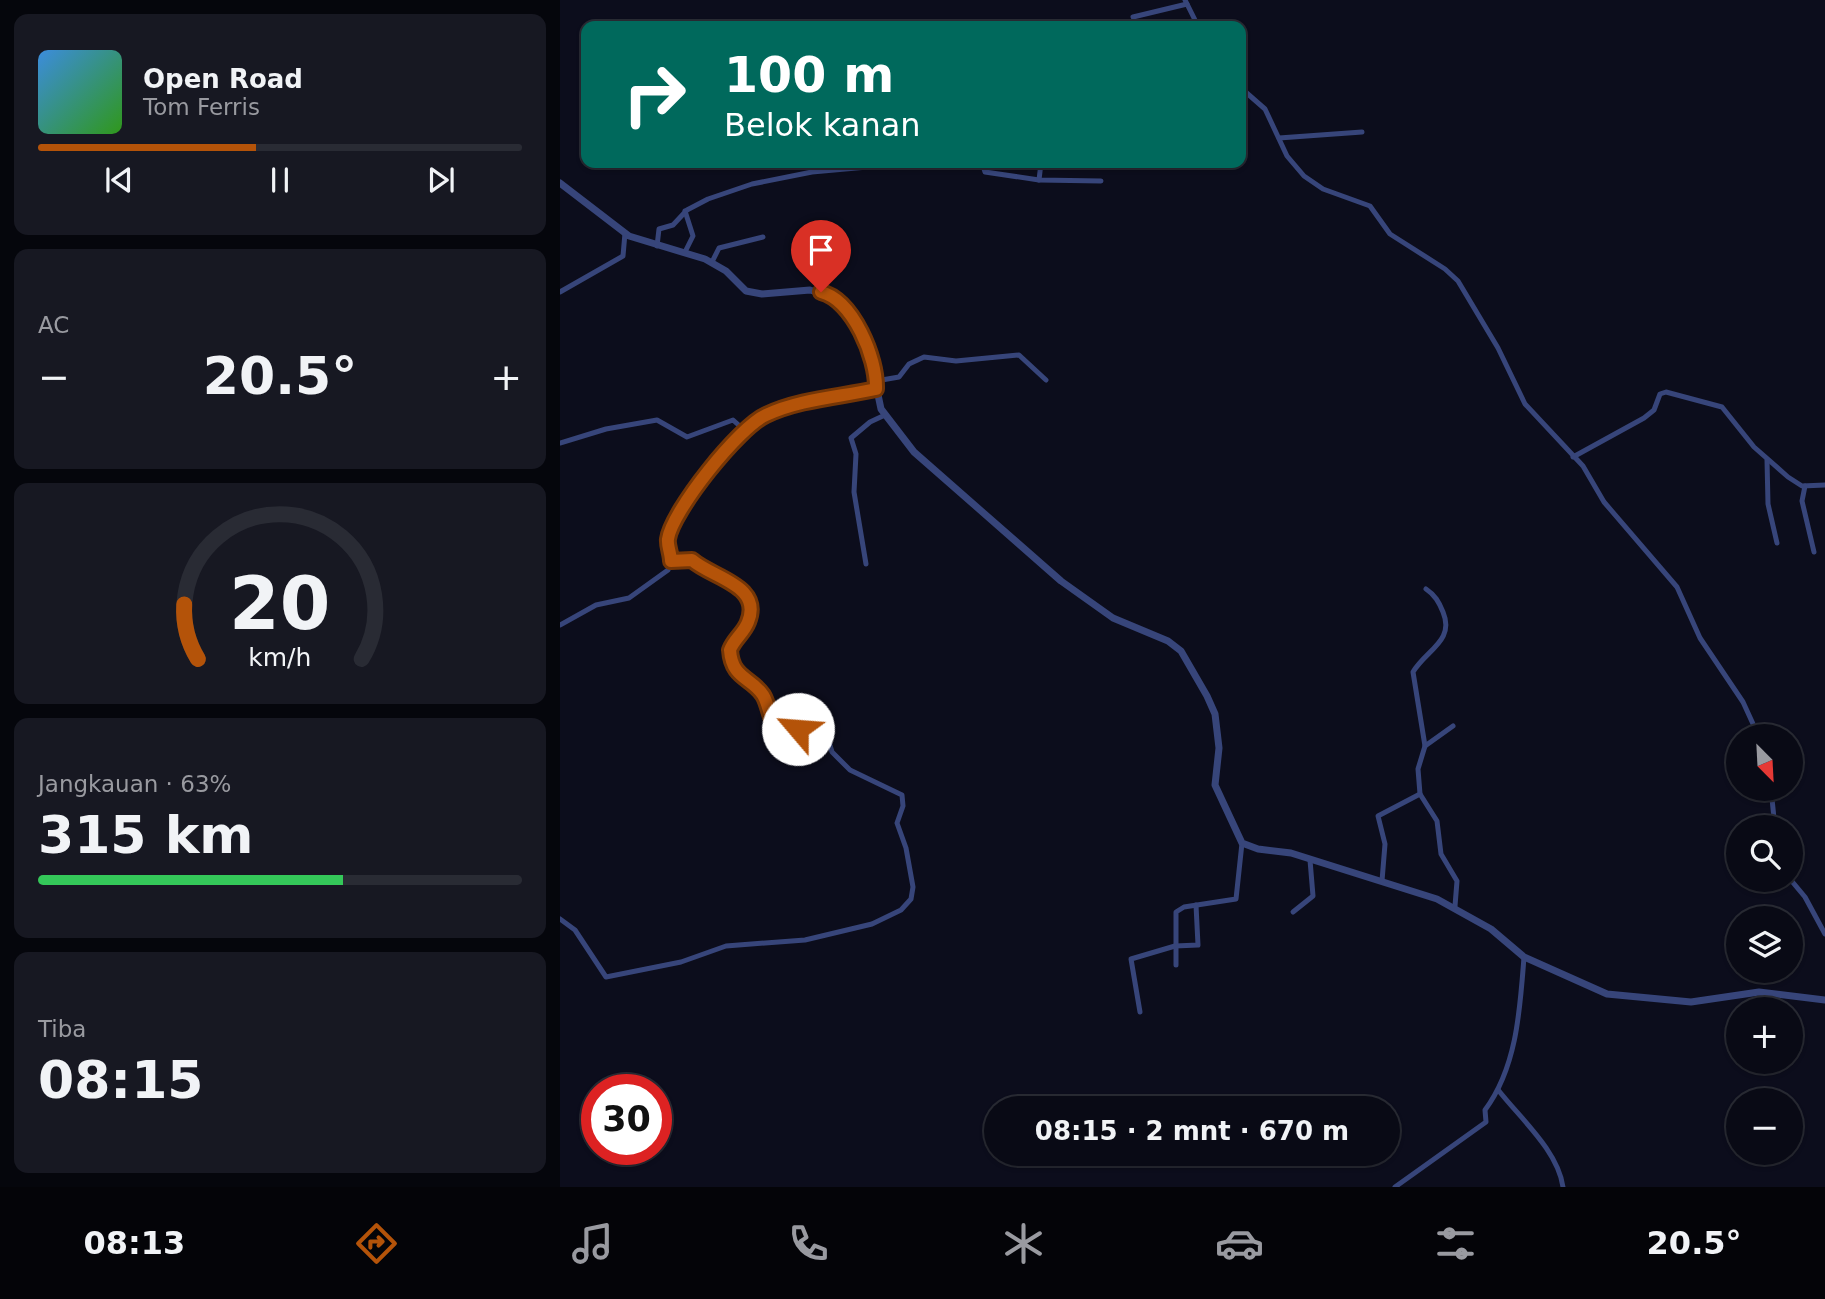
<!DOCTYPE html>
<html lang="id">
<head>
<meta charset="utf-8">
<style>
	:root { --surface:#090a15; --page:#171822; --text:#f1f3f6; --muted:#999aa0; --line:#292b34; --accent:#b45309 }
	body { margin:0; font-family:"DejaVu Sans",sans-serif; background:var(--page); color:var(--text); height:100vh; display:flex; flex-direction:column; font-size:26px; white-space:nowrap }
	* { box-sizing:border-box; margin:0 }
	p { font-size:23px; color:var(--muted) }
	.icon { flex:none; width:38px; height:38px; fill:none; stroke:currentColor; stroke-width:2; stroke-linecap:round; stroke-linejoin:round }
	.map { position:relative; flex:1; overflow:hidden }
	.panel { display:flex; flex-direction:column; gap:14px; padding:14px; background:#05060c; width:560px }
	.panel>* { flex:none }
	.guide { position:absolute; left:21px; top:21px; width:665px; height:147px; border-radius:14px; box-shadow:0 2px 5px #0004,0 0 0 2px var(--line); background:#00695c; color:#fff; overflow:hidden }
	.needle { width:46px; rotate:156deg }
	.buttons { position:absolute; left:1166px; top:724px; display:grid; gap:14px }
	.buttons a { display:grid; place-items:center; width:77px; height:77px; border-radius:50%; background:var(--surface); box-shadow:0 2px 5px #0004,0 0 0 2px var(--line); font-size:35px }
	.speed { position:absolute; left:21px; top:1074px; display:flex; gap:14px; font-size:35px; font-weight:700; text-align:center }
	.speed>* { display:grid; place-content:center; width:91px; height:91px; border-radius:50%; background:var(--surface); box-shadow:0 2px 5px #0004,0 0 0 2px var(--line); line-height:1 }
	.speed .limit { border:10px solid #d22; background:#fff; color:#111 }
	.pin { position:absolute; display:grid; place-items:center; width:60px; height:60px; color:#fff; margin:-72px -30px; border-radius:50% 50% 50% 0; rotate:-45deg; box-shadow:0 0 7px #0007 }
	.pin .icon { rotate:45deg }
	.me { position:absolute; width:77px; margin:-38px; rotate:297deg; stroke-linejoin:round; filter:drop-shadow(0 0 5px #0008) }
	.turn { display:flex; align-items:center; gap:24px; height:147px; padding:0 28px; font-size:32px }
	.turn .icon { width:91px; height:91px; stroke-width:2.5 }
	.turn b { display:block; font-size:49px; line-height:60px }
	.big { font-size:52px; font-weight:700; line-height:1.1 }
	.panel .card { flex:1; display:flex; flex-direction:column; justify-content:center; gap:10px; min-width:0; padding:0 24px; border-radius:14px; background:var(--page) }
	.panel .dial { align-items:center; gap:0 }
	.dial svg { height:182px; overflow:visible; fill:none; stroke:var(--line); stroke-width:7; stroke-linecap:round; text-anchor:middle }
	.dial text { fill:var(--text); stroke:none }
	.song { display:flex; align-items:center; gap:21px }
	.cover { width:84px; height:84px; border-radius:10px; background:linear-gradient(135deg,hsl(210 70% 55%),hsl(110 70% 35%)) }
	.played { height:7px; border-radius:4px; background:linear-gradient(90deg,var(--accent) 45%,var(--line) 45%) }
	.keys { display:flex; justify-content:space-around; direction:ltr }
	.heat { display:flex; justify-content:space-between; align-items:center; font-size:38px; direction:ltr }
	.charge { height:10px; border-radius:5px; background:linear-gradient(90deg,#34c759 63%,var(--line) 0) }
	.trip { position:absolute; left:424px; top:1096px; width:416px; height:70px; border-radius:35px; background:var(--surface); box-shadow:0 2px 5px #0004,0 0 0 2px var(--line); font-weight:700; line-height:70px; text-align:center }
	.dock { display:flex; height:112px; justify-content:space-around; align-items:center; background:#040408; color:var(--muted) }
	.dock .icon { width:49px; height:49px }
	.dock .selected { color:var(--accent) }
	.dock b { font-size:32px; color:var(--text) }
	main { display:flex; flex:1; min-height:0 }
	.map>svg:first-child { display:block }
</style>
</head>
<body>
<main>
<section class="panel">
<div class="card">
<div class="song"><i class="cover"></i><div><b>Open Road</b><p>Tom Ferris</p></div></div>
<div class="played"></div>
<div class="keys"><svg class="icon" aria-label="previous" viewBox="0 0 24 24"><path d="M18 5L8 12l10 7zM5 5v14"/></svg><svg class="icon" aria-label="pause" viewBox="0 0 24 24"><path d="M8 5v14M16 5v14"/></svg><svg class="icon" aria-label="next" viewBox="0 0 24 24"><path d="M6 5l10 7-10 7zM19 5v14"/></svg></div>
</div>
<div class="card"><p>AC</p>
<div class="heat"><a>−</a><b class="big">20.5°</b><a>+</a></div>
</div>
<div class="card dial"><svg viewBox="0 0 100 80">
<path d="M14 69A42 42 0 1 1 86 69"/>
<path d="M14 69A42 42 0 0 1 8 45" stroke="#b45309"/>
<text x="50" y="56" font-size="32" font-weight="700">20</text>
<text x="50" y="72" font-size="11">km/h</text>
</svg></div>
<div class="card"><p>Jangkauan · 63%</p><b class="big">315 km</b><div class="charge"></div></div>
<div class="card"><p>Tiba</p><b class="big">08:15</b></div>
</section>
<div class="map">
<svg width="1265" height="1187" viewBox="0 0 1265 1187">
	<rect width="100%" height="100%" fill="#0c0d1c"/>
	<g fill="none" stroke-linecap="round" stroke-linejoin="round">
		<!-- minor -->
		<g stroke="#37457a" stroke-width="5">
			<polyline points="625,0 638,26"/>
			<polyline points="573,17 627,4"/>
			<polyline points="681,88 705,109 727,156 744,176 763,189 810,206 830,234 885,269 898,281 938,348 965,404 1023,466 1044,502 1117,587 1140,638 1183,702 1199,737"/>
			<polyline points="719,138 802,132"/>
			<polyline points="422,163 425,172 479,180 541,181"/>
			<polyline points="479,180 481,163"/>
			<polyline points="97,246 99,229 113,225 127,210 148,199 192,184 252,172 352,163"/>
			<polyline points="125,252 133,236 125,211"/>
			<polyline points="152,262 159,248 203,237"/>
			<polyline points="0,292 63,256 65,233"/>
			<polyline points="316,381 339,377 349,364 364,357 396,361 459,355 486,380"/>
			<polyline points="0,443 46,429 97,420 127,437 173,420 183,429"/>
			<polyline points="1013,457 1084,418 1094,410 1100,394 1106,392 1162,407 1194,447 1228,477 1242,486 1265,485"/>
			<polyline points="1207,460 1208,504 1217,543"/>
			<polyline points="1245,486 1242,501 1254,552"/>
			<polyline points="306,564 294,492 296,454 291,438 310,422 325,415"/>
			<polyline points="0,625 36,605 69,598 108,570 111,560 108,540 117,513 183,429 206,415 234,405 316,389"/>
			<polyline points="893,726 865,746 858,769 860,794 877,821 881,854 897,881 895,906"/>
			<path d="M865,746L853,672C866,650 895,641 883,612C879,602 875,595 866,589"/>
			<polyline points="1211,789 1215,828"/>
			<polyline points="1230,879 1245,897 1265,934"/>
			<polyline points="822,881 825,844 818,816 860,794"/>
			<polyline points="733,912 753,896 750,860"/>
			<path d="M0,919L15,930L46,977L121,962L166,946L245,940L312,924L341,910L351,899L353,887L346,848L337,823L343,806L342,795L290,770L272,752L266,732C248,724 230,733 213,722C208,713 208,700 201,692C190,680 174,675 170,656C167,639 192,628 191,609C191,583 149,575 132,560H111"/>
			<polyline points="616,965 616,912 624,907 676,899 682,843"/>
			<polyline points="580,1012 571,959 615,946 638,945 636,905"/>
			<path d="M939,1091C961,1119 998,1151 1003,1187"/>
			<path d="M835,1187L926,1122L925,1110C957,1067 960,1009 964,957"/>
		</g>
		<!-- tertiary -->
		<polyline stroke="#37457a" stroke-width="7" points="0,183 69,236 145,259 166,271 186,291 202,294 250,290 276,298 307,342 321,409 354,452 501,581 553,618 608,641 621,651 647,696 655,714 659,748 655,785 682,843 698,849 731,853 877,899 931,929 964,957 1047,994 1131,1002 1199,992 1265,1000"/>
	</g>
	<g fill="none" stroke-linecap="round" stroke-linejoin="round">
		<!-- route casing -->
		<g stroke="#753606" stroke-width="18">
			<path id="route" d="M238,729L213,722C209,714 208,703 203,695C191,677 172,679 170,650C174,639 184,633 188,622C203,585 152,578 132,560L111,561C111,554 107,545 108,539C112,511 179,427 206,415C240,399 280,397 316,389C317,358 293,300 261,292"/>
		</g>
		<!-- route -->
		<use href="#route" stroke="#b45309" stroke-width="12"/>
	</g>
</svg>
<div class="buttons">
<a><svg class="needle" viewBox="-14 -14 28 28"><path d="M0-13l5 13h-10z" fill="#e53935"/><path d="M0 13l5-13h-10z" fill="#999aa0"/></svg></a>
<a><svg class="icon" aria-label="search" viewBox="0 0 24 24"><circle cx="10" cy="10" r="6"/><path d="M15 15l6 6"/></svg></a>
<a><svg class="icon" aria-label="layers" viewBox="0 0 24 24"><path d="M12 4l9 5-9 5-9-5zM3 14l9 5 9-5"/></svg></a>
<a>+</a>
<a>−</a>
</div>
<div class="speed"><div class="limit">30</div></div>
<div class="pin" style="left:261px;top:292px;background:#d93025"><svg class="icon" aria-label="arrive" viewBox="0 0 24 24"><path d="M6 21V4h12l-3 4 3 4H6"/></svg></div>
<svg class="me" style="left:238px;top:729px" viewBox="-20 -20 40 40"><circle r="19" fill="#fff"/><path d="M0-13L10 11 0 6-10 11z" fill="#b45309"/></svg>
<div class="trip">08:15 · 2 mnt · 670 m</div>
<div class="guide">
<div class="turn"><svg class="icon" aria-label="right" viewBox="0 0 24 24"><path d="M7 20v-9h11M14 6l5 5-5 5"/></svg><div><b>100 m</b>Belok kanan</div></div>
</div>
</div>
</main>
<nav class="dock">
<b>08:13</b>
<svg class="icon selected" aria-label="directions" viewBox="0 0 24 24"><path d="M12 3l9 9-9 9-9-9zM9 14v-3h6M13 9l2 2-2 2"/></svg>
<svg class="icon" aria-label="music" viewBox="0 0 24 24"><path d="M9 18V5l10-2v13"/><circle cx="6" cy="18" r="3"/><circle cx="16" cy="16" r="3"/></svg>
<svg class="icon" aria-label="phone" viewBox="0 0 24 24"><path d="M5 4h4l2 5-3 2q2 4 5 5l2-3 5 2v4C11 20 4 13 5 4z"/></svg>
<svg class="icon" aria-label="climate" viewBox="0 0 24 24"><path d="M12 3v18M4 7l16 10M4 17L20 7"/></svg>
<svg class="icon" aria-label="car" viewBox="0 0 24 24"><path d="M5 17H2v-5l4-1 3-4h7l3 4 3 1v5h-3M9 17h6M6 11h13"/><circle cx="7" cy="17" r="2"/><circle cx="17" cy="17" r="2"/></svg>
<svg class="icon" aria-label="filters" viewBox="0 0 24 24"><path d="M4 7h16M4 17h16"/><circle cx="9" cy="7" r="2"/><circle cx="15" cy="17" r="2"/></svg>
<b>20.5°</b>
</nav>
</body>
</html>
